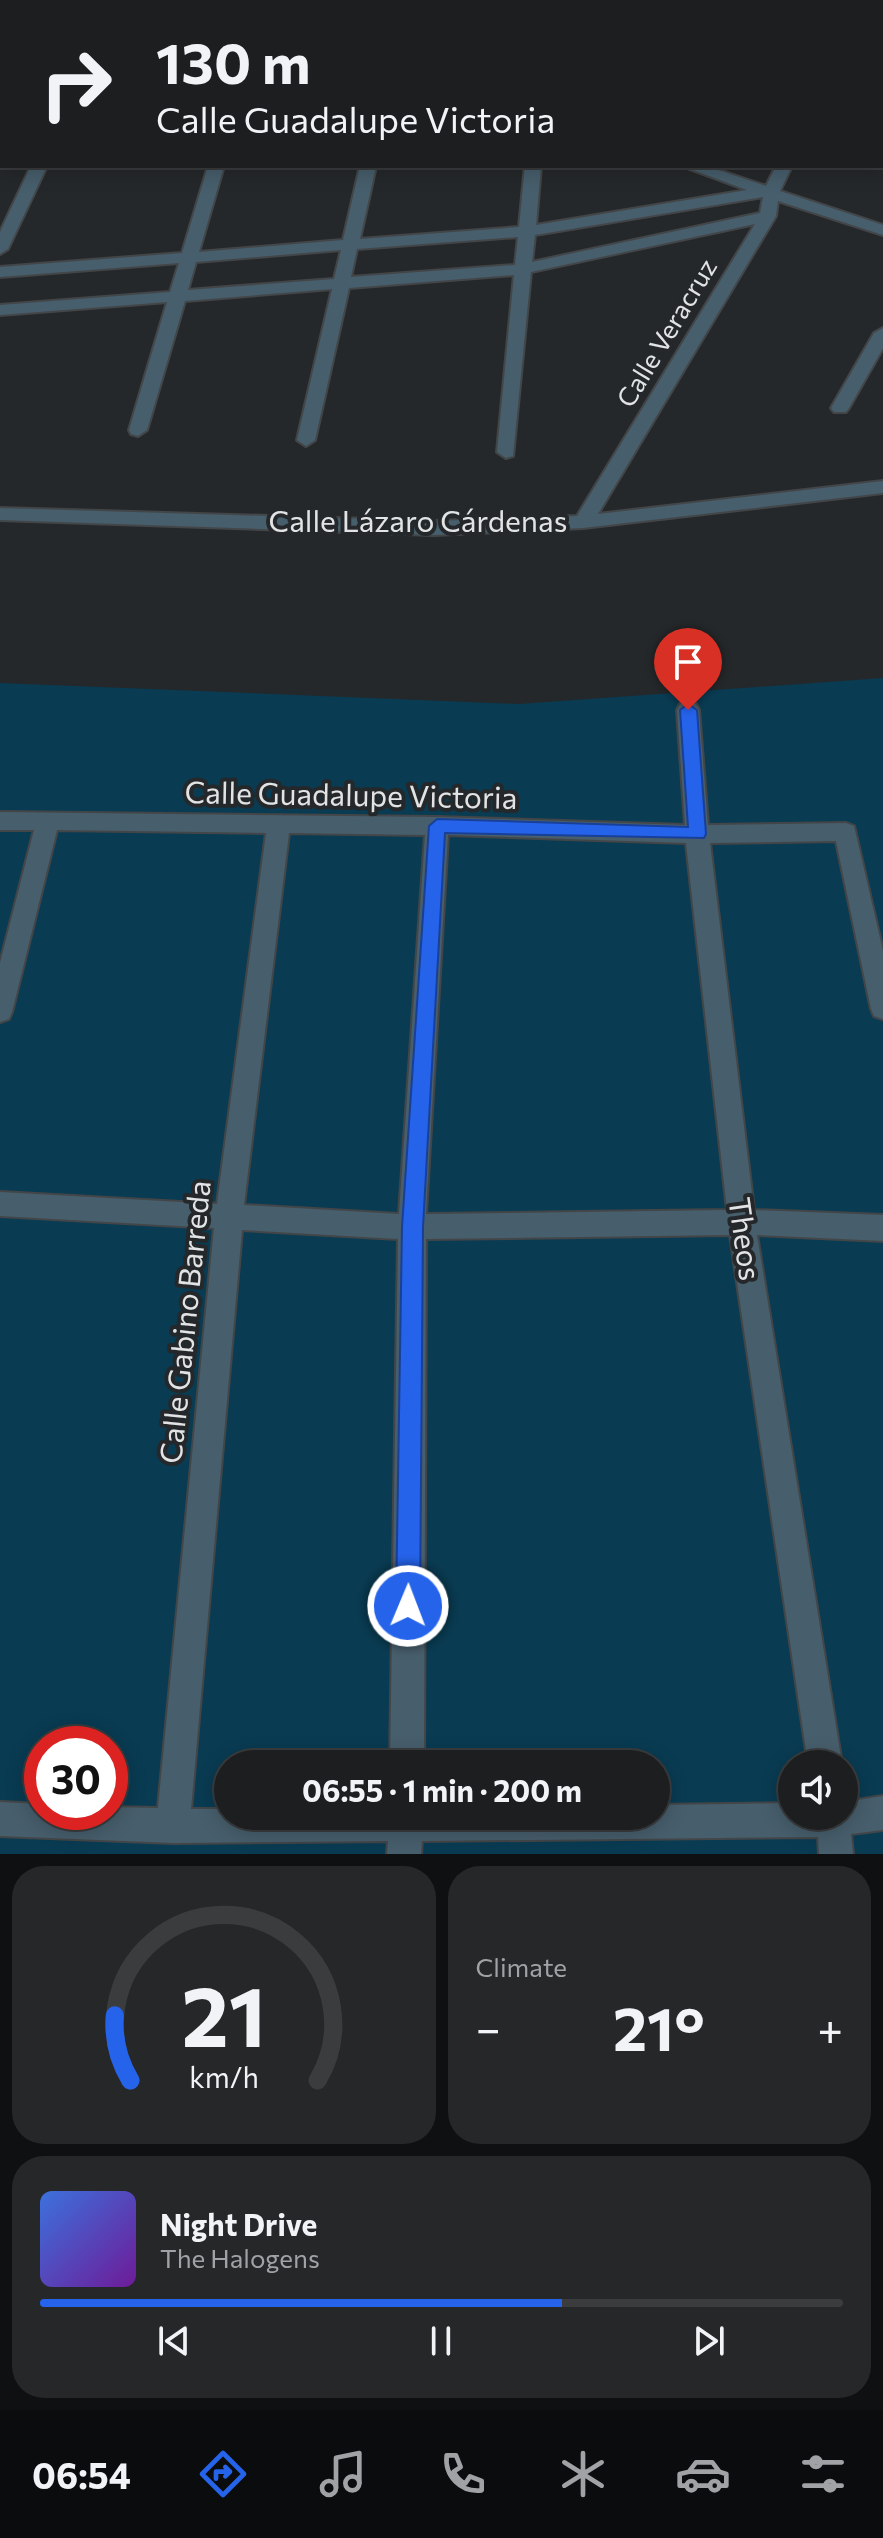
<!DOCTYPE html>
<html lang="en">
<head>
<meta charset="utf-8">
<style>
	:root { --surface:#1c1e20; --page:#252729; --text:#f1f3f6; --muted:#a0a2a5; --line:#3a3c3e; --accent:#2563eb }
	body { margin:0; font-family:Commissioner,sans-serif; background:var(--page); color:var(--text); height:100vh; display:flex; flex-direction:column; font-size:30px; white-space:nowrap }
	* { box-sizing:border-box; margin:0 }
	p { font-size:26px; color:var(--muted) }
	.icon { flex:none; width:44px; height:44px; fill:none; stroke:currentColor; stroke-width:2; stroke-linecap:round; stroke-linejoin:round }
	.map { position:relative; height:1854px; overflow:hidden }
	.details { display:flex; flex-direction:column; gap:12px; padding:12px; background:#0f1012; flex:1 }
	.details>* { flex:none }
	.hud { position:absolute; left:0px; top:0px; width:884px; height:168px; box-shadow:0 4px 20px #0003,0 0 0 2px var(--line); background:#1c1e20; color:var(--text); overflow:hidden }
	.buttons { position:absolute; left:778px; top:1750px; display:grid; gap:16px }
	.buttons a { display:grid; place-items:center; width:80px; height:80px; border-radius:50%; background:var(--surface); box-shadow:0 4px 20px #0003,0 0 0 2px var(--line); font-size:40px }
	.speed { position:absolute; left:24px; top:1726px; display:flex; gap:16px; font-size:40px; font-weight:700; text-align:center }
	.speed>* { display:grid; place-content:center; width:104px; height:104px; border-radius:50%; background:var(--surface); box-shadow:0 4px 20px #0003,0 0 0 2px var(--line); line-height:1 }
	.speed .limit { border:12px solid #d22; background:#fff; color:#111 }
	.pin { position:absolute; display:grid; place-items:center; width:68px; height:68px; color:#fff; margin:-82px -34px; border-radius:50% 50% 50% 0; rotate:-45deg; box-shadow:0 0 8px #0007 }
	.pin .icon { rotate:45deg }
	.me { position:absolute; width:88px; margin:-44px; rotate:1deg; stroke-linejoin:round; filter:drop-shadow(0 0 6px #0008) }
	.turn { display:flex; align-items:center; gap:28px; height:168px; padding:0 24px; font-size:36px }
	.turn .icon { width:104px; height:104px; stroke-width:2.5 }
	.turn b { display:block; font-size:56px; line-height:68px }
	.big { font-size:60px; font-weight:700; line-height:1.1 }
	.details .tile { flex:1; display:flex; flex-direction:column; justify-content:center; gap:12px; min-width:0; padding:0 28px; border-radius:32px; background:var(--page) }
	.details .dial { align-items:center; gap:0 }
	.dial svg { height:208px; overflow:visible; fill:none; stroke:var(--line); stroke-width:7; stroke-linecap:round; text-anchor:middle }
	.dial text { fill:var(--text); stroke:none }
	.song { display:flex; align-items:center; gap:24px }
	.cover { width:96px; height:96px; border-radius:12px; background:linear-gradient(135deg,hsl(220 70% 55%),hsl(280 70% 35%)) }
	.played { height:8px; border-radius:4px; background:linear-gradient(90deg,var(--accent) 65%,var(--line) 65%) }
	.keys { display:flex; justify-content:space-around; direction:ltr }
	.heat { display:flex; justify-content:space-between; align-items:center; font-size:44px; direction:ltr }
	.details .tiles { flex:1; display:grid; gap:12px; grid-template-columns:1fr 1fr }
	.tile:last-child { grid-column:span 2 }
	.trip { position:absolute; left:214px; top:1750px; width:456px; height:80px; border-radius:40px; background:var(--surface); box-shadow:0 4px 20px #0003,0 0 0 2px var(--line); font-weight:700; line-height:80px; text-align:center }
	.dock { display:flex; height:128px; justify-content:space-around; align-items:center; background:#0b0c0d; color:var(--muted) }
	.dock .icon { width:56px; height:56px }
	.dock .selected { color:var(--accent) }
	.dock b { font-size:36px; color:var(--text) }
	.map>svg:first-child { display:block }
</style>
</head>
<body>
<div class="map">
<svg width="883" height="1854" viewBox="0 0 883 1854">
	<rect width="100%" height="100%" fill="#25282a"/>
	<!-- green -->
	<path fill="#093b52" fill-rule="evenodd" d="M883,678V1854H0V683L519,704ZM42,1744H110V1812H42ZM228,1764H656V1816H228ZM792,1764H844V1816H792Z"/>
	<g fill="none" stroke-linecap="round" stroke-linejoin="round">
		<!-- minor casing -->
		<g stroke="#434648" stroke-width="4">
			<g id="minor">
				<polygon points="111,0 125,0 110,2"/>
				<polygon points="143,0 162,0 163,2 144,2"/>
				<polygon points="525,0 551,0 552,2 526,2"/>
				<polygon points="840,0 854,0 839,2"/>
				<rect x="882" y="51" width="1" height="8"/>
				<rect x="882" y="134" width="1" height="10"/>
				<polygon points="31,166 47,166 8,249 0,254 0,232"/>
				<path d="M208,166H224L199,252L343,240L360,166H376L360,239L519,227L525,166H541L536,225L747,190L682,166H706L766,186L776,166H792L780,191L883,225V235L778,201L776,216L598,514L883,481V493L583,528L434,535L0,520V508L434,521L577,516L755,224L531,272L513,456L506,458L497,452L514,275L349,288L315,440L306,446L297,440L332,289L185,301L147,430L138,436L131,434L129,430L167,302L0,315V305L170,292L179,263L0,277V267L182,253ZM763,197L760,213L532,262L535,235ZM518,237L515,265L351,277L357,249ZM341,250L334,279L188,290L196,262Z"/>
				<polygon points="883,328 883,348 849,408 846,412 834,412 831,408 874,333"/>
				<path d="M688,702L696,704L699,710L708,825L846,823L854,826L883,951V1019L874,1016L871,1009L836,841L710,843L754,1210L883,1215V1241L757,1235L842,1764H808L730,1235L426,1239L424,1764H390L398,1239L242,1230L191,1809H228V1816H656V1805L792,1803V1816H844V1802L883,1796V1830L851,1834L853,1854H819L818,1837L422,1841L421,1854H387L388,1841L173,1843L0,1836V1802L42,1804V1812H110V1807L158,1808L214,1228L0,1216V1192L217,1204L266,833L57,830L12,1012L9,1019L0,1022V963L34,830H0V812L437,817L685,825L677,710L680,704ZM289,833L425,835L399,1214L244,1205ZM448,835L686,843L727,1210L426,1214Z"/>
			</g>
		</g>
		<!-- minor -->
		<use href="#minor" fill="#475e6c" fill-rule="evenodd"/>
	</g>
	<!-- route -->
	<polygon fill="#2563eb" stroke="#184099" stroke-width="2" points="688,704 697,710 706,834 704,838 445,833 423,1227 420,1606 417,1615 408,1618 400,1615 396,1606 402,1227 429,826 437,819 688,827 680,710"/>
	<g text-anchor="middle" stroke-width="8" stroke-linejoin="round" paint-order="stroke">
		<!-- far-street labels -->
		<g font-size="26" fill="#e1e3e4" stroke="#25282a">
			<text transform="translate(667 333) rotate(-59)" y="9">Calle Veracruz</text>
		</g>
		<!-- street labels -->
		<g font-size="30" fill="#e1e3e4" stroke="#25282a">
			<text x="418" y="532">Calle Lázaro Cárdenas</text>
			<text transform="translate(351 796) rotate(1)" y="10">Calle Guadalupe Victoria</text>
			<text transform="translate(744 1239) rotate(82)" y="10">Theos</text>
			<text transform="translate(186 1322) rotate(-84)" y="10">Calle Gabino Barreda</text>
		</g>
	</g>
</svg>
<div class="buttons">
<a><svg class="icon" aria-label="sound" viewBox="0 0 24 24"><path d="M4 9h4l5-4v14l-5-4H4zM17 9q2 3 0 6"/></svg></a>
</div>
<div class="speed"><div class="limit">30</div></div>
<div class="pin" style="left:688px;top:710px;background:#d93025"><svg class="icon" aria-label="arrive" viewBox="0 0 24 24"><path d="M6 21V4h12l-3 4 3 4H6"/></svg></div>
<svg class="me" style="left:408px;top:1606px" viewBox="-20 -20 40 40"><circle r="17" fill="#2563eb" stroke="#fff" stroke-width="3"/><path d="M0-11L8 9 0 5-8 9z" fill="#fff"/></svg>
<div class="trip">06:55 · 1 min · 200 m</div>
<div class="hud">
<div class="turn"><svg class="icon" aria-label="right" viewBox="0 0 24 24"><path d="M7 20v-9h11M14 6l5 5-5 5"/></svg><div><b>130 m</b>Calle Guadalupe Victoria</div></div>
</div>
</div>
<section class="details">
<div class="tiles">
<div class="tile dial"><svg viewBox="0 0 100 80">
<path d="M14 69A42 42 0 1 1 86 69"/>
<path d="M14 69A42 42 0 0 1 8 44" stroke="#2563eb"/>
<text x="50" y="56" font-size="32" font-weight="700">21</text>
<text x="50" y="72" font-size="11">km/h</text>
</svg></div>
<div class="tile"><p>Climate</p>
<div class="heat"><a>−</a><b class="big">21°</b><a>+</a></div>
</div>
<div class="tile">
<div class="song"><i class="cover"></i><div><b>Night Drive</b><p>The Halogens</p></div></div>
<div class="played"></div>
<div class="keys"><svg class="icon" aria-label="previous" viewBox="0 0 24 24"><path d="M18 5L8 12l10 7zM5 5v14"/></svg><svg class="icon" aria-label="pause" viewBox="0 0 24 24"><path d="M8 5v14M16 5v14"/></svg><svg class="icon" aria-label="next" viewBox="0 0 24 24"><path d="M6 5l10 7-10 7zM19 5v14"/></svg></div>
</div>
</div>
</section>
<nav class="dock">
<b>06:54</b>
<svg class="icon selected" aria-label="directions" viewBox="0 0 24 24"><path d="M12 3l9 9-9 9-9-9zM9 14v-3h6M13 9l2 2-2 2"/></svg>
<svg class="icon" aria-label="music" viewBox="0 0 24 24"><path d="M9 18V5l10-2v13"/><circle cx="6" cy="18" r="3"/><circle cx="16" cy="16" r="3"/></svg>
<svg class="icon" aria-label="phone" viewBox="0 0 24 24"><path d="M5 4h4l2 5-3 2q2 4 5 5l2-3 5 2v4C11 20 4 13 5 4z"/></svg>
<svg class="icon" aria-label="climate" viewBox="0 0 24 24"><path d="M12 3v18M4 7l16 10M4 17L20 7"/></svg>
<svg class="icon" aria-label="car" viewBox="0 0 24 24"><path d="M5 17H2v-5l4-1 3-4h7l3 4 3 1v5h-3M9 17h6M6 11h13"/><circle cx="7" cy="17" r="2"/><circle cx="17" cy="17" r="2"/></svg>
<svg class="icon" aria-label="filters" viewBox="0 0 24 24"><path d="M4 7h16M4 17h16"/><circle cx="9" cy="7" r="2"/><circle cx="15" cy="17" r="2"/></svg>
</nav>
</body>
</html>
